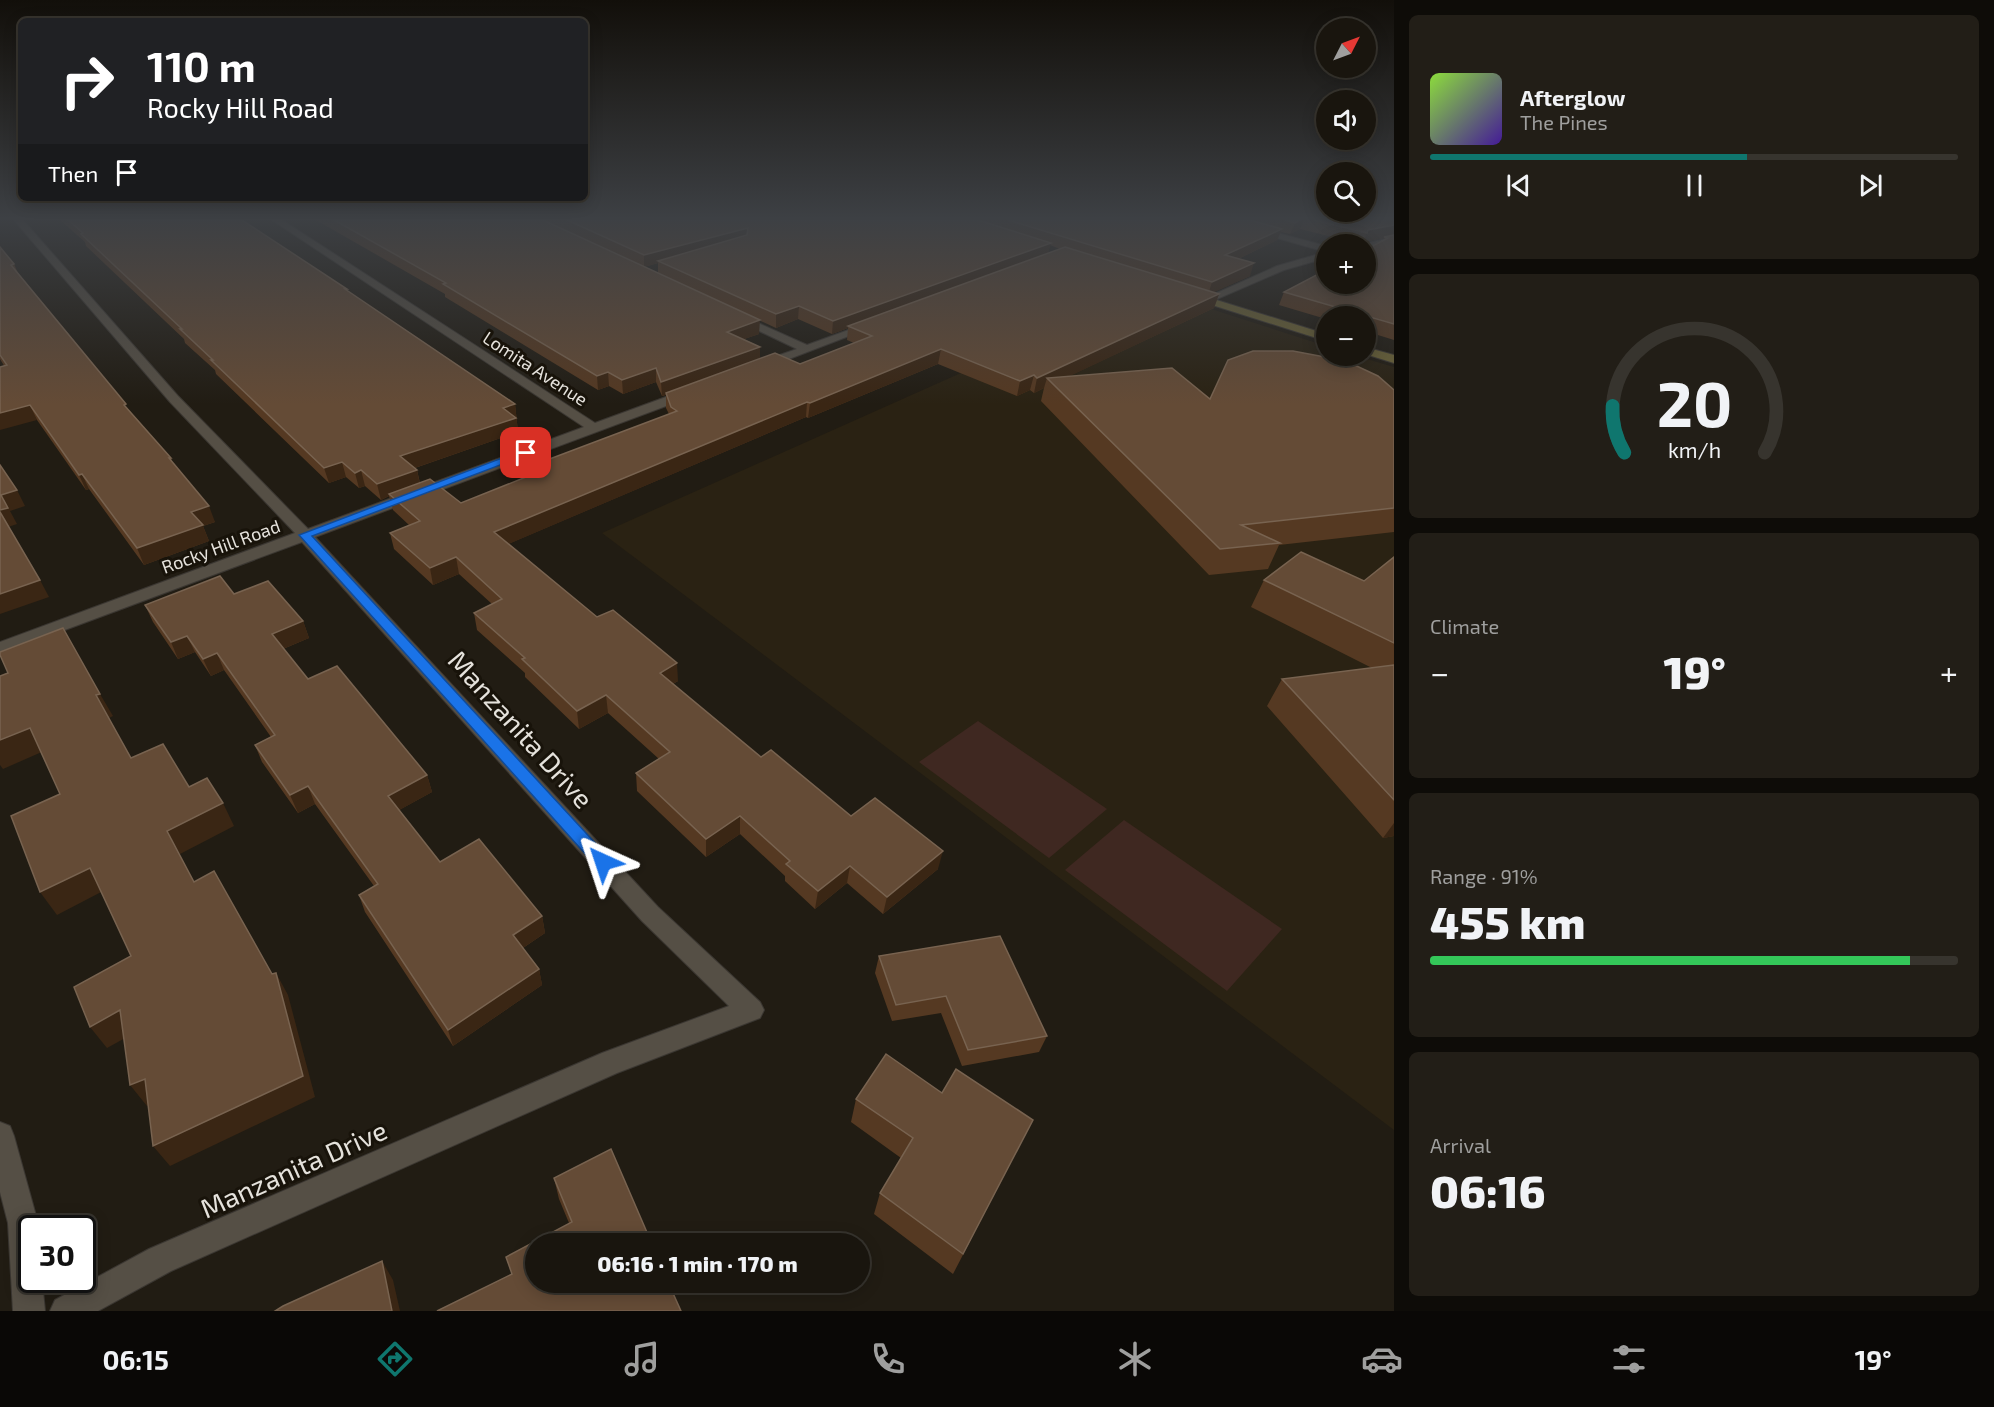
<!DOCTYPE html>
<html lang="en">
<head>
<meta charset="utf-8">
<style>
	:root { --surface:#19150e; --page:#221e17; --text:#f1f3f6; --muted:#9f9f9e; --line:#37342e; --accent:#0f766e }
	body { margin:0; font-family:"Exo 2",sans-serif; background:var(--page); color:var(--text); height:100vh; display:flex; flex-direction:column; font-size:22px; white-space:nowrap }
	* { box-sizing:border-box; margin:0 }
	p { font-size:20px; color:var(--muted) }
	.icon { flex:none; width:33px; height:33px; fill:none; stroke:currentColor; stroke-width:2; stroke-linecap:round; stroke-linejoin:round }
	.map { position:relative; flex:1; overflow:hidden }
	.drawer { display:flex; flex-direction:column; gap:15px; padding:15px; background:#0e0c08; width:600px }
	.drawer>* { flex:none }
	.banner { position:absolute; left:18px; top:18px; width:570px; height:183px; border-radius:9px; box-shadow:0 3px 15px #0003,0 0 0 2px var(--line); background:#202124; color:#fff; overflow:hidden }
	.needle { width:39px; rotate:48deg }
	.controls { position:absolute; left:1316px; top:18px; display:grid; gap:12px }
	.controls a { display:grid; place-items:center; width:60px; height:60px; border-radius:50%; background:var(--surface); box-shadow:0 3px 15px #0003,0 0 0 2px var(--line); font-size:30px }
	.speed { position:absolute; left:18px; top:1215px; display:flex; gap:12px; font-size:30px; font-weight:700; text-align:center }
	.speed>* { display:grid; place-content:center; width:78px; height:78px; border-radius:50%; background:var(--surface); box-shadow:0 3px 15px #0003,0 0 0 2px var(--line); line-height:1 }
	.speed .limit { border:3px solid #111; border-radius:9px; background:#fff; color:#111 }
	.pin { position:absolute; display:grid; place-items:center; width:51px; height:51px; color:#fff; margin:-26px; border-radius:12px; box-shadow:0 3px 9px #0006 }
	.me { position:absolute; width:66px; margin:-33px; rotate:318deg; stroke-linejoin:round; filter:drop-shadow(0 0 4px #0008) }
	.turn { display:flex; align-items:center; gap:21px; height:126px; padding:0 30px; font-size:27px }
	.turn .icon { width:78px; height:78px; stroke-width:2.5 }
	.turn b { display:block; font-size:42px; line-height:51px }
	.then { display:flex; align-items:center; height:57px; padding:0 30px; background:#0003; gap:12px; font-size:22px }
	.big { font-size:45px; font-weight:800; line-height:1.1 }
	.drawer .tile { flex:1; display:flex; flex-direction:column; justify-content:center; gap:9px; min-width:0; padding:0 21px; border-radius:9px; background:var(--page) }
	.drawer .dial { align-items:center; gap:0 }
	.dial svg { height:156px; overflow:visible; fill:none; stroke:var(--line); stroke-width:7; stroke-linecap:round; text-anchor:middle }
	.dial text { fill:var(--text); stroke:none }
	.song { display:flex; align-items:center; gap:18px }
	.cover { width:72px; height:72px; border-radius:9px; background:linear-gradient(135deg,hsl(90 70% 55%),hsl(260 70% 35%)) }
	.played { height:6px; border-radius:3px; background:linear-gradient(90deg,var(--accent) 60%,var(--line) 60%) }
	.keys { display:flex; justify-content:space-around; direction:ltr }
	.heat { display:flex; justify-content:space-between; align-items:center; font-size:33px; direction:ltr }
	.charge { height:9px; border-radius:4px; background:linear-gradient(90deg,#34c759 91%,var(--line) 0) }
	.trip { position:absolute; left:525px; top:1233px; width:345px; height:60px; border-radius:30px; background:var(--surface); box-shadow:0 3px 15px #0003,0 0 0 2px var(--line); font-weight:800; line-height:60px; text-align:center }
	.dock { display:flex; height:96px; justify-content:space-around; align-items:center; background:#0a0806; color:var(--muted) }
	.dock .icon { width:42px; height:42px }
	.dock .active { color:var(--accent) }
	.dock b { font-size:27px; color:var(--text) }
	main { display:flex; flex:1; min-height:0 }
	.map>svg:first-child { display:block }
</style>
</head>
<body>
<main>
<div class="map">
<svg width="1394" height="1311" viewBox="0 0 1394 1311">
	<rect width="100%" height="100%" fill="#211c13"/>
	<!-- built -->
	<polygon fill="#2a2213" points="1149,289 1326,346 1326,356 1357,356 1394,367 1394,1130 602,533"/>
	<!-- green -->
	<g fill="#3f2821">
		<polygon points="978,721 1107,809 1049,858 919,762"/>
		<polygon points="1124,820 1282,929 1227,991 1065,870"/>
	</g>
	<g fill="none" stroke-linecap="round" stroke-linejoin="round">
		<!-- street casing -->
		<g stroke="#3b3732" stroke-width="2">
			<g id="street">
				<polygon points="14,220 23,220 178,396 308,529 584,427 272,220 282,220 595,423 685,390 693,390 695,393 693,396 315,537 658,907 760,1002 764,1010 760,1018 617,1073 171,1271 98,1311 50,1311 55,1300 149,1249 602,1053 729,1006 642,921 302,542 0,654 0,642 295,533 170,402"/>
				<polygon points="1214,220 1229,220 1326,246 1326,252"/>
				<polygon points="1394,237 1394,243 1365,250 1364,244"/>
				<polygon points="1326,252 1326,258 1284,270 1210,302 1201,300 1277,266"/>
				<polygon points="738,314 807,345 865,324 873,324 875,326 763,369 757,365 759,362 797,349 734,319 734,315"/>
				<polygon points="0,1122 10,1126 14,1136 38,1223 38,1228 32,1228 32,1280 42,1280 45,1311 13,1311 8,1223 0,1192"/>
			</g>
		</g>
		<!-- secondary casing -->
		<g stroke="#3b3732" stroke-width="2">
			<g id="secondary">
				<polygon points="1194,293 1326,334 1326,341 1190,298 1189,296"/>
				<polygon points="1365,347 1394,355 1394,363 1365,354"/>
			</g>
		</g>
		<!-- street -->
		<use href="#street" fill="#554f45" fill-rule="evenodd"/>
		<!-- secondary -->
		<use href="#secondary" fill="#6c6337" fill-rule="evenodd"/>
	</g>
	<!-- wall -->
	<g fill="#553922" fill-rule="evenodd">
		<path d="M60,220H242L347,289L348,292L515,404L518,432L415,468L417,470L420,483L461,503L524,478L523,469L669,414L666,408V395L662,396L656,382L623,394L609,386L598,390L445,297V294L316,220H1394V340L1365,331V316H1326V319L1279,305L1284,292L1383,241L1384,238L1363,242L1361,244L1300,229L1290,234L1281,232L1277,240L1238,259L1250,276L1213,292L1219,294L1214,308L1069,376L1210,399L1394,390V532L1279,545L1268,569L1209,575L1041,401L1044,388L1034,393L1030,390L1017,396L938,364L808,418L806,417L508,544L597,617L678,681L673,684L761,757L851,816L938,869L883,914L847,883L815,909L785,881V876L740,834L706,857L637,791L636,773L659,759L608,713L579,729L525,677V673L477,630L474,613L492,604L459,574L433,585L394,549L390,533L409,525L393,510L389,496L381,500L365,486L359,488L346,477L329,483L216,374L215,370L185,343L184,339L86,246L85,242ZM1050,245L1060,249L1048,253ZM658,263V273L776,328L798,319L832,334L848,328L847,340L854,343L800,364L760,358V347L744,339L759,334L644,267Z"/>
		<polygon points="0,247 14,264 18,273 129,410 171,458 173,464 215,522 203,526 209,541 144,565 89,489 86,490 37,420 0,359"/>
		<polygon points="1394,557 1394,836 1383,838 1267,706 1282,679 1372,668 1251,607 1264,580 1364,581"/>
		<polygon points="234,594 303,621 309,638 283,649 308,679 427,775 432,792 399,810 440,862 542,916 545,933 523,948 539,969 542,985 453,1046 365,912 359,895 374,886 315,804 298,813 262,762 255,745 271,737 224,670 211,676 195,652 178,659 153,622 145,605"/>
		<polygon points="879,956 1047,1036 1039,1052 962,1066 941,1013 892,1021 875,973"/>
		<polygon points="942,1093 1033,1120 953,1274 874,1214 880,1193 901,1158 851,1122 856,1099"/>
		<polygon points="554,1178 681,1311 512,1274 569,1223 559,1199"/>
	</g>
	<!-- shaded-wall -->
	<g fill="#3a2614">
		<polygon points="1300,220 1304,220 1300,229 1290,234 1295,223"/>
		<polygon points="1394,225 1394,236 1363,242 1362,244 1368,230"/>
		<polygon points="748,228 747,239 658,261 658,263 644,267 644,255"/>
		<polygon points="1282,229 1277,240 1221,267 1225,255"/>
		<polygon points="1051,243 1048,255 848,326 848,328 832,334 833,321"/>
		<polygon points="1254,263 1250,276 1208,295 1212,282"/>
		<polygon points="1219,294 1214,308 1053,384 1047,378 1044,388 1034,393 1037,378"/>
		<polygon points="799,306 798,319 776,328 776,314"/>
		<polygon points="760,320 759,334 727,345 727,332"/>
		<polygon points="760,347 760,360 662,396 661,382"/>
		<polygon points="941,349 938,364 808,418 810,403"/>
		<polygon points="656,368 656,382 623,394 622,380"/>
		<polygon points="608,372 609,386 598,390 597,376"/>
		<polygon points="1034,375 1030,390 1017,396 1020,381"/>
		<polygon points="807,402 806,417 497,549 494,532"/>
		<polygon points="515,404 518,432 403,472 400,456 503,408"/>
		<polygon points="30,405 37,420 0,430 0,413"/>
		<polygon points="342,462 346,477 329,483 324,468"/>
		<polygon points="361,470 365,486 359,488 355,473"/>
		<polygon points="417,470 420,485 389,494 389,496 381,500 377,484"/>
		<polygon points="82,474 89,489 86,490 79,475"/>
		<polygon points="17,490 25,506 10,511 17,524 8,527 0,512 1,495"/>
		<polygon points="209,506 215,522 203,526 209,541 144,565 137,548 191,512"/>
		<polygon points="456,557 459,574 433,585 430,568"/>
		<polygon points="40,580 49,597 0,614 0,594"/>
		<polygon points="303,621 309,638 278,651 272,634"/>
		<polygon points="187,636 195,652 178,659 171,642"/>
		<polygon points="217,653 224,670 211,676 203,659"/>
		<polygon points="677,663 678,681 661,690 660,673"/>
		<polygon points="100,694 113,716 109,718 96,695"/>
		<polygon points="606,695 608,713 579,729 577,711"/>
		<polygon points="30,728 44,751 3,769 0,765 0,740"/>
		<polygon points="427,775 432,792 394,813 388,796"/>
		<polygon points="308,786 315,804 298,813 290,795"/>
		<polygon points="223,803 234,826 180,854 167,831"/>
		<polygon points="740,816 740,834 706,857 706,839"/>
		<polygon points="1394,823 1394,836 1383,838"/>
		<polygon points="943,851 938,869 883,914 887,897"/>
		<polygon points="850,866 847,883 815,909 818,891"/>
		<polygon points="90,868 105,890 57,915 40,892"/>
		<polygon points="542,916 545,933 517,952 513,935"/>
		<polygon points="539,969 542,985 453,1046 448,1030"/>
		<polygon points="276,973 288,995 315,1097 170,1166 153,1146"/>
		<polygon points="120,1010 136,1032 107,1048 90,1027"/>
		<polygon points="145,1079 161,1100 147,1106 130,1085"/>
		<polygon points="382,1261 393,1280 400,1311 392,1311"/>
	</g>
	<!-- building -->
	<g fill="#644b36" stroke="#786350" stroke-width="1.5">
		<polygon points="68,220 242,220 347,289 345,289 515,404 503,408 516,418 400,456 417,470 377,484 361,470 355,473 342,462 324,468 211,360 213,360 180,329 182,329 81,234 83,233"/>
		<polygon points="334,220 543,220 760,320 727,332 760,347 661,382 656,368 622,380 608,372 597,376 443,284 446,283"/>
		<polygon points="567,220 978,220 1051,243 833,321 799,306 776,314 658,261 747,235 748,228 644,255"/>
		<polygon points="1008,220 1250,220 1282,229 1225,255 1254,263 1212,282"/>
		<polygon points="1285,220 1300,220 1295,223"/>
		<polygon points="1314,220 1394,220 1394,225 1368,230 1367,233"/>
		<polygon points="1394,235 1394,324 1284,292 1326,270 1326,284 1365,284 1365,250 1388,238 1384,237"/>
		<polygon points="0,247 14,264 11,265 126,404 124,405 171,458 169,458 209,506 191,512 203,525 137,548 82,474 79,475 30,405 0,413 0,367 7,365 0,355"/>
		<polygon points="1065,247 1219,294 1037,378 1034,375 1020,381 941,349 810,403 807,402 494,532 597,617 613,610 677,663 660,673 761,757 771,750 851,816 875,798 943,851 887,897 850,866 818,891 786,864 790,861 740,816 706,839 636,773 670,752 606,695 577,711 522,659 525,658 474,613 502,599 456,557 430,568 390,533 420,521 389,494 430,479 461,503 531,475 523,469 677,411 671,407 666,393 775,353 800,364 872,336 848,326"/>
		<polygon points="1253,351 1293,351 1346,361 1378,376 1394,390 1394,508 1241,525 1280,543 1220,549 1047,378 1172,368 1210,399 1228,360"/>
		<polygon points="0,465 17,490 1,495 8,508 0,510"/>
		<polygon points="0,512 40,580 0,594"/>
		<polygon points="1301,552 1364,581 1394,557 1394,643 1264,580"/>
		<polygon points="220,576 234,594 268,581 303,621 272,634 308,679 337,666 427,775 388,796 440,862 479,839 542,916 513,935 539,969 448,1030 359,895 378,884 308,786 290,795 255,745 275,735 217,653 203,659 187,636 171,642 145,605"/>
		<polygon points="63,628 100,694 96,695 131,758 163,744 189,787 207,778 223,803 167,831 194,882 214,871 272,974 276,973 303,1076 153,1146 145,1079 130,1085 120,1010 90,1027 74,987 131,956 90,868 40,892 11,816 60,794 30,728 0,740 0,676 8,673 0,655 0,652"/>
		<polygon points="1394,665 1394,800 1282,679"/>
		<polygon points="1000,936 1047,1036 968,1050 946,996 896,1005 879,956"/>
		<polygon points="886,1054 942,1093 956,1069 1033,1120 963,1254 880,1193 913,1138 856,1099"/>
		<polygon points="611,1149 652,1244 536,1244 536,1282 668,1282 681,1311 437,1311 512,1274 506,1257 572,1222 554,1178"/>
		<polygon points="382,1261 392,1311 275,1311 283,1306"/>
	</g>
	<!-- sky -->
	<linearGradient id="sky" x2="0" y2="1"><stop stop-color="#120f0a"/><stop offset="0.54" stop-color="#3d4044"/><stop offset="1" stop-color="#3d4044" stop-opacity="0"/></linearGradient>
	<rect width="1394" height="404" fill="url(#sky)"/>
	<!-- route -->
	<polygon fill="#1a73e8" stroke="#114b97" stroke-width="1.5" points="523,450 532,453 312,536 609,858 611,862 609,867 603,869 597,867 299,535"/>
	<g text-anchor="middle" stroke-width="6" stroke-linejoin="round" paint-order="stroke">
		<!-- far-street labels -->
		<g font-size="18" fill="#e5e2dc" stroke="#18130a">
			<text transform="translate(535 369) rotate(33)" y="6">Lomita Avenue</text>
			<text transform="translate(221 547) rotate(-20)" y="6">Rocky Hill Road</text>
		</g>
		<!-- near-street labels -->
		<g font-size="27" fill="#e5e2dc" stroke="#18130a">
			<text transform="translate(520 730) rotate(48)" y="9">Manzanita Drive</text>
			<text transform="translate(294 1170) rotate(-24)" y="9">Manzanita Drive</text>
		</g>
	</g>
</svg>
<div class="controls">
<a><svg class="needle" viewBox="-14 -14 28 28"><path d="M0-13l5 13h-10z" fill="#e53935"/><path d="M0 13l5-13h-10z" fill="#9f9f9e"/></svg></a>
<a><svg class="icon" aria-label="sound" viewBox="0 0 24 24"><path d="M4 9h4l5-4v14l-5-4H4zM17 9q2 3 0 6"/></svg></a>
<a><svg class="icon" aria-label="search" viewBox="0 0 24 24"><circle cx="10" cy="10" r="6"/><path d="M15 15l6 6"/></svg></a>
<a>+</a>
<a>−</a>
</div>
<div class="speed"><div class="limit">30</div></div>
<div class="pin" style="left:526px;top:453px;background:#d93025"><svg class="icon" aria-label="arrive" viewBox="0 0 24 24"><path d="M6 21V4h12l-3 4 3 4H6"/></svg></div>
<svg class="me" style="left:603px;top:862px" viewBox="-20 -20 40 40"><path d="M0-17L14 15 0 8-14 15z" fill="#1a73e8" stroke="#fff" stroke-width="4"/></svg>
<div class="trip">06:16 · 1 min · 170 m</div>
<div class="banner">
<div class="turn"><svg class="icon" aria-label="right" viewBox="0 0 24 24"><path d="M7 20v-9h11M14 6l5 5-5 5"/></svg><div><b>110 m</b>Rocky Hill Road</div></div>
<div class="then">Then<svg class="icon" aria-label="arrive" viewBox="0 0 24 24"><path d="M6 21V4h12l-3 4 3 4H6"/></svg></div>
</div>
</div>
<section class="drawer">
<div class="tile">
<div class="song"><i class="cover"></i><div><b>Afterglow</b><p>The Pines</p></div></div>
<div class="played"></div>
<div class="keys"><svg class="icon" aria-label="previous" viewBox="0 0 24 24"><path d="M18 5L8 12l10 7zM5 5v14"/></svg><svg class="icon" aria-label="pause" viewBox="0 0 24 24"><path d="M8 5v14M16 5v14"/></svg><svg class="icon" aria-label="next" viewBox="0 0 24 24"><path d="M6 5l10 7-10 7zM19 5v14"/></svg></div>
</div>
<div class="tile dial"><svg viewBox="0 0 100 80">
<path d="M14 69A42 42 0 1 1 86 69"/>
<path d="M14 69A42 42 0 0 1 8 45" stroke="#0f766e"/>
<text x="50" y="56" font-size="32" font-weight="700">20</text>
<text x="50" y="72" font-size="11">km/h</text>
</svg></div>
<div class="tile"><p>Climate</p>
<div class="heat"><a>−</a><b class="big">19°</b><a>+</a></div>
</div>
<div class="tile"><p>Range · 91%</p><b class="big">455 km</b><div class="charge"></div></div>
<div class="tile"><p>Arrival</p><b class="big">06:16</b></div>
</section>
</main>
<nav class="dock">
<b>06:15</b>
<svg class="icon active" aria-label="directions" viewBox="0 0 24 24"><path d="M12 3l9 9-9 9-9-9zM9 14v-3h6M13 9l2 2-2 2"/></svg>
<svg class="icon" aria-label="music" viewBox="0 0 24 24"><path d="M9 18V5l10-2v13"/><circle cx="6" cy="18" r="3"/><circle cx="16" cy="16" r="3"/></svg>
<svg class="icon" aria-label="phone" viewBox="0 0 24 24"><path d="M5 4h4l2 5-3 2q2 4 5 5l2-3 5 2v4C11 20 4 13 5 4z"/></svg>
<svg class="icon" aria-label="climate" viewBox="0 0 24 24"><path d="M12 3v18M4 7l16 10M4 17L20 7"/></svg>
<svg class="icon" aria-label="car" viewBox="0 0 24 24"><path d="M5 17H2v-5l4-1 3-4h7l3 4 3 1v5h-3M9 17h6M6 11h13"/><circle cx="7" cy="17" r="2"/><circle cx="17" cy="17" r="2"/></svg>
<svg class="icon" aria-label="filters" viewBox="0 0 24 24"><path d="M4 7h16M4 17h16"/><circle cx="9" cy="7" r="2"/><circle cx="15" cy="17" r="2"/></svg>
<b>19°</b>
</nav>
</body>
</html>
